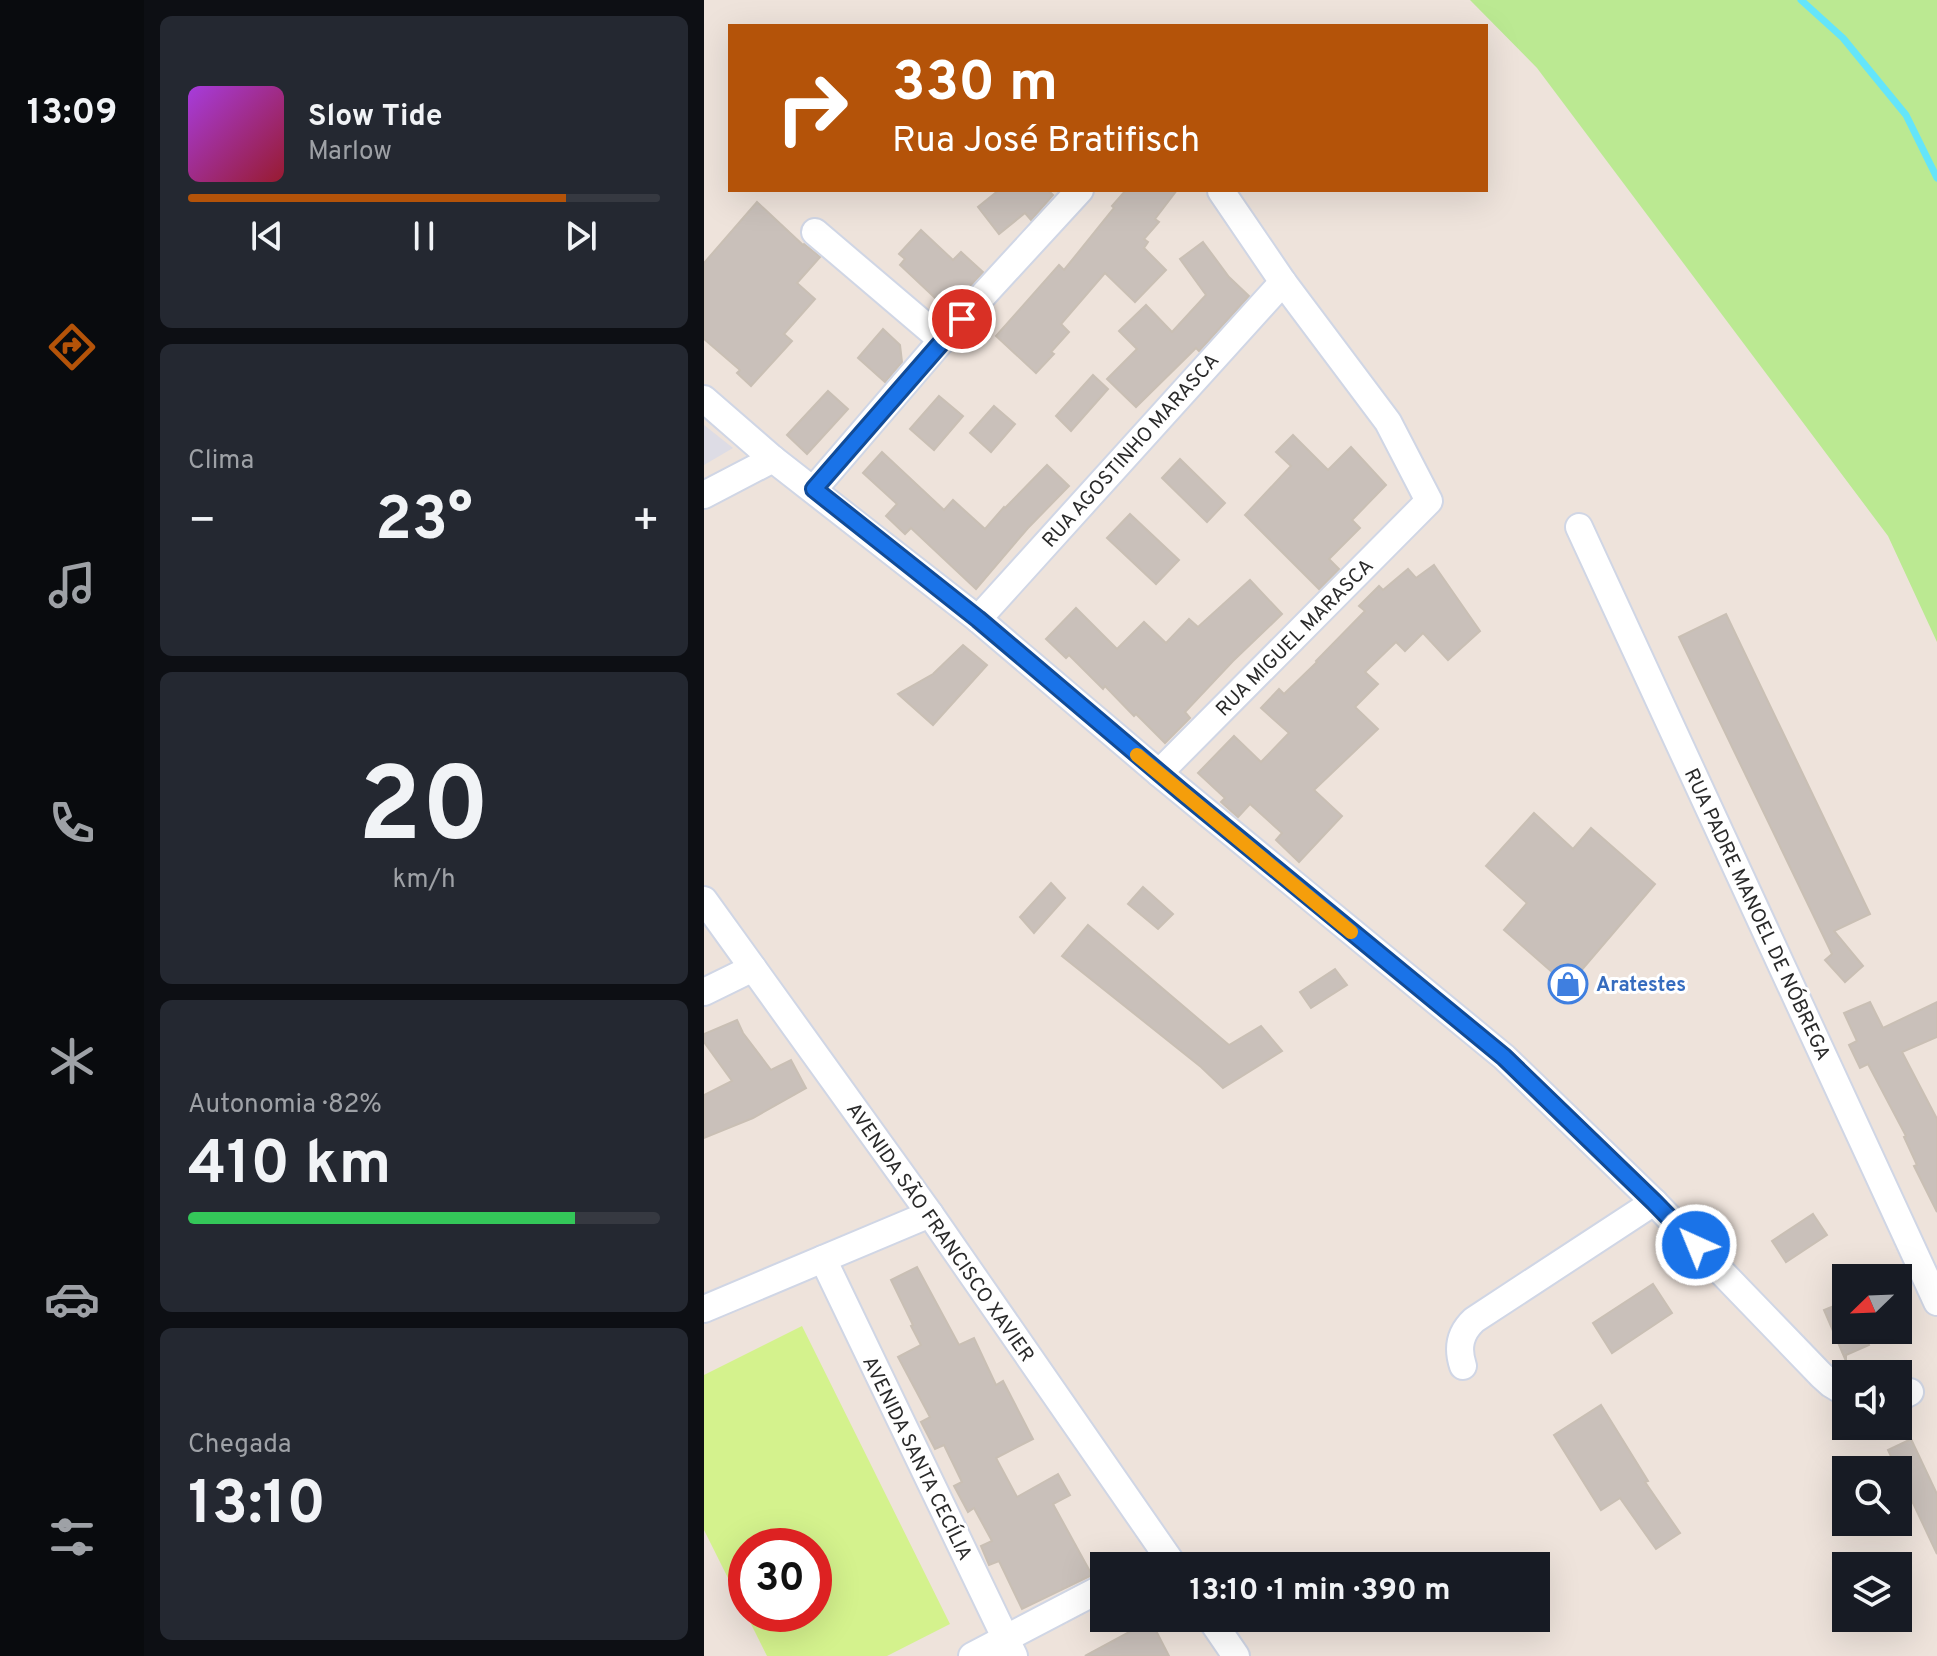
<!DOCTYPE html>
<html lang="pt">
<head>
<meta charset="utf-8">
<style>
	:root { --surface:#171b24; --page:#242831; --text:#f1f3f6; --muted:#9ea1a6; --line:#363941; --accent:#b45309 }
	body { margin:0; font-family:Overpass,sans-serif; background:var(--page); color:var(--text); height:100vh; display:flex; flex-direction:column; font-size:30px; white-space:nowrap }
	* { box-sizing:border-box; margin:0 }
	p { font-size:26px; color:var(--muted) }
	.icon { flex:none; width:44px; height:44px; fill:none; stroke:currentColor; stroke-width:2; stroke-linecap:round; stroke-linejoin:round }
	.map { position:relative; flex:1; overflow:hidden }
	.panel { display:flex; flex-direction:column; gap:16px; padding:16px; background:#0d0f14; width:560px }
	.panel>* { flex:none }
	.guide { position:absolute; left:24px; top:24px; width:760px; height:168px; border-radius:0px; box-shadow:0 8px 32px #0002; background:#b45309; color:#fff; overflow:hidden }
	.needle { width:52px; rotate:247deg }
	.controls { position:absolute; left:1128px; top:1264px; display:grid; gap:16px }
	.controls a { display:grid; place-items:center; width:80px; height:80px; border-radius:0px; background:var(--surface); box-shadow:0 8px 32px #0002; font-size:40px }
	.speed { position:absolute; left:24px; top:1528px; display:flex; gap:16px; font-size:40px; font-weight:700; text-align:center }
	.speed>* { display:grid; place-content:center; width:104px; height:104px; border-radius:50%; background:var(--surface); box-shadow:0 8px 32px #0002; line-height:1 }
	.speed .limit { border:12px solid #d22; background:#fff; color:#111 }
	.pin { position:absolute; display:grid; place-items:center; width:68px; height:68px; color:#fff; margin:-34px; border:4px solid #fff; border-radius:50%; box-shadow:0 2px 8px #0007 }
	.me { position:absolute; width:88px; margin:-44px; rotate:316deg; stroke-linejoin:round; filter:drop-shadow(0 0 6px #0008) }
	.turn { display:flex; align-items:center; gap:28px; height:168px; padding:0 32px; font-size:36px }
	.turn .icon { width:104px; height:104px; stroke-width:2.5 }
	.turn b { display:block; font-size:56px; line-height:68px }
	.big { font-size:60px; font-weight:700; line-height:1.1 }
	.panel .widget { flex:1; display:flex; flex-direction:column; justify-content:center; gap:12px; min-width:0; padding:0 28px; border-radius:12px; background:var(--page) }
	.panel .dial { align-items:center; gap:0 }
	.dial b { font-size:104px; line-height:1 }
	.song { display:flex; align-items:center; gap:24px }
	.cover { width:96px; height:96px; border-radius:12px; background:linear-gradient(135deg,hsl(280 70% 55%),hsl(350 70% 35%)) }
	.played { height:8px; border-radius:4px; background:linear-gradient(90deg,var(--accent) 80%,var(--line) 80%) }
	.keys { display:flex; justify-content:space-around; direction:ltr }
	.heat { display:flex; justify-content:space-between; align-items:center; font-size:44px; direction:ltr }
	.charge { height:12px; border-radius:6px; background:linear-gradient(90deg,#34c759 82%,var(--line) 0) }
	.trip { position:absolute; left:386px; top:1552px; width:460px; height:80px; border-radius:0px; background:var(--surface); box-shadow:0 8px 32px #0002; font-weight:700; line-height:80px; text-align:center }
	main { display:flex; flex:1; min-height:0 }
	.menu { display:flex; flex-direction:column; width:144px; justify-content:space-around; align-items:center; background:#090b0e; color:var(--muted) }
	.menu .icon { width:56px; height:56px }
	.menu .on { color:var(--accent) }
	.menu b { font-size:36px; color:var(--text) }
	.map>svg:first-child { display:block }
</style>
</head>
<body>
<main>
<nav class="menu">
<b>13:09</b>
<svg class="icon on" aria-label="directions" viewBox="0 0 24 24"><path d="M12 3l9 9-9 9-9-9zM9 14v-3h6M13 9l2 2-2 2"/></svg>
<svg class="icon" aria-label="music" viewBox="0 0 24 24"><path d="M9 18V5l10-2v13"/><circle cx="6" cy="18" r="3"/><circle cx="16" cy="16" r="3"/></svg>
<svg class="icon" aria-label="phone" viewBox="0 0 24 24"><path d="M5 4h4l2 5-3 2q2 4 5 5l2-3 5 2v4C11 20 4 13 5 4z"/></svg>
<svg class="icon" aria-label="climate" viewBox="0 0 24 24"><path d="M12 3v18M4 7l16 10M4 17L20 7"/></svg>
<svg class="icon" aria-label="car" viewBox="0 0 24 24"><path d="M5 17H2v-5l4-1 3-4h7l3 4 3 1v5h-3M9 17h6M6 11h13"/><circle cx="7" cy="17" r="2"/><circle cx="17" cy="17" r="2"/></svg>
<svg class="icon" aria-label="filters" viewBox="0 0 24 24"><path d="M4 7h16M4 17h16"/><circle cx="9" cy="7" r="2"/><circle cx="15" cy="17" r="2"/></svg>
</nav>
<section class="panel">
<div class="widget">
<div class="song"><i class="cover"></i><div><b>Slow Tide</b><p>Marlow</p></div></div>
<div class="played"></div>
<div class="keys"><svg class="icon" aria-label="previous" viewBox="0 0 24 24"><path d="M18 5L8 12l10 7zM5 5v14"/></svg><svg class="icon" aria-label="pause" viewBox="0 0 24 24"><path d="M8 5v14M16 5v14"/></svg><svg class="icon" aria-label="next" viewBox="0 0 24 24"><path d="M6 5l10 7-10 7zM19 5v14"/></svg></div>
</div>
<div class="widget"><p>Clima</p>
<div class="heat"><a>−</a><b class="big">23°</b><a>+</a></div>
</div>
<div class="widget dial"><b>20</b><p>km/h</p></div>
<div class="widget"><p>Autonomia · 82%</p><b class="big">410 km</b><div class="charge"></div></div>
<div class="widget"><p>Chegada</p><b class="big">13:10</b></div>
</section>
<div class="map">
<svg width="1233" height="1656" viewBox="0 0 1233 1656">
	<rect width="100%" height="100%" fill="#eee3db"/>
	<!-- industrial -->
	<polygon fill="#dddce5" points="0,425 29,448 0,465"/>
	<!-- green -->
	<polygon fill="#bbe992" points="766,0 1233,0 1233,642 1184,536 833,68"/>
	<!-- pitch -->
	<polygon fill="#d4f28d" points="98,1326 246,1624 183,1656 63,1656 42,1614 110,1614 110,1546 42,1546 42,1614 0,1530 0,1375"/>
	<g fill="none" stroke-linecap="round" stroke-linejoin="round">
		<!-- stream -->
		<polyline stroke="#64e5fa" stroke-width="7" points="1097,0 1139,38 1202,115 1233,178"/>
	</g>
	<!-- building -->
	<g fill="#c9c0ba" stroke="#c9bfb4" stroke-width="2">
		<polygon points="295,190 344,190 349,195 327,220 321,213 295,234 274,207"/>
		<polygon points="422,190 473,190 451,219 455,222 440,239 444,242 440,248 462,270 431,302 401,273 357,324 365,332 347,352 350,354 332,373 292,336 355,265 360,270 410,208 408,206"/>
		<polygon points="53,202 99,245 100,244 116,257 93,283 111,299 80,334 88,341 47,386 33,373 36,370 0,339 0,263"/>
		<polygon points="217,230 249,260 257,252 279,272 244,310 196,265 201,259 195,254"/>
		<polygon points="499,242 525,277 545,296 495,351 492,348 432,407 403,379 433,349 415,331 442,305 468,332 502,295 476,259"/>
		<polygon points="179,329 196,345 198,362 181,382 154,358"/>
		<polygon points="389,375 404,389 367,431 352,416"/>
		<polygon points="124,391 144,409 103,454 83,435"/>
		<polygon points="235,396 259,416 230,450 206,429"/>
		<polygon points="290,406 311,424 287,452 266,433"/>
		<polygon points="589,435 624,470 647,447 682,485 648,520 656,528 625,559 635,569 615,589 541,515 587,466 572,452"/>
		<polygon points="178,452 240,510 249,500 281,529 300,507 301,508 343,465 365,486 324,528 272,589 207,528 201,534 182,516 193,504 159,473"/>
		<polygon points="476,459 521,503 503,522 458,478"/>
		<polygon points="426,514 475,560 452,584 403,538"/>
		<polygon points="730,565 776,631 744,660 719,633 701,651 692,642 661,672 674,684 651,707 674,729 610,790 638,816 595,862 572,840 578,833 546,804 534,817 517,802 521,798 494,773 530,736 557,762 585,733 557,708 575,689 580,694 613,662 612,661 661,611 655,606 675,586 679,590 704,569 712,578"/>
		<polygon points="546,580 578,614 529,661 481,712 486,718 461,743 432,714 430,716 401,686 399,689 365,655 362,658 342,639 372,608 413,649 440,622 462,643 485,619 494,627"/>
		<polygon points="1022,614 1166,914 1130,931 1159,966 1141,982 1121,960 1128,954 975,637"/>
		<polygon points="259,645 283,665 229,725 194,694 229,674"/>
		<polygon points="830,813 869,849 887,828 951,884 864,986 800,930 823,903 782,866"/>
		<polygon points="347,883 361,898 330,933 316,917"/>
		<polygon points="439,887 469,914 454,929 424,904"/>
		<polygon points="384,925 525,1045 557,1026 578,1051 519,1088 497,1067 358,956"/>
		<polygon points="631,969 643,985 607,1008 596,992"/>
		<polygon points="1166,1002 1179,1028 1233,1002 1233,1037 1198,1052 1233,1119 1233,1212 1210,1166 1213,1165 1200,1137 1202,1136 1164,1064 1156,1068 1145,1045 1153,1041 1140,1013"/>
		<polygon points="33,1020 39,1033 67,1070 87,1060 102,1088 49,1118 0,1138 0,1095 28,1081 0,1042 0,1034"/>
		<polygon points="1109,1214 1123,1235 1082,1262 1068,1241"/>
		<polygon points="213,1267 255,1345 270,1338 292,1385 299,1381 329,1439 292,1458 313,1497 354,1474 366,1495 349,1504 388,1575 318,1609 295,1561 285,1565 277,1546 288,1541 270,1508 264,1512 250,1486 258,1482 240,1445 231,1449 217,1422 226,1417 194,1357 217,1345 207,1326 209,1325 187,1280"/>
		<polygon points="949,1284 968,1313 908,1353 889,1323"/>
		<polygon points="1142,1301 1142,1330 1159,1330 1165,1345 1142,1355 1142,1361 1120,1310"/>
		<polygon points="897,1405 944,1481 941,1482 976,1533 952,1549 916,1498 897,1510 850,1435"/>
		<polygon points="1207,1439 1233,1494 1233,1554 1184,1450"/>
		<polygon points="446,1619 465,1656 381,1656 431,1629 430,1628"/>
	</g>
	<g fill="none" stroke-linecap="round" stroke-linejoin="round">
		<!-- minor casing -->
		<g stroke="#d0d6e5" stroke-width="30">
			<g id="minor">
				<polyline points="111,232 238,340"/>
				<polyline points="0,399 69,459 274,619 455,773 800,1057 950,1202 1117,1375 1127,1384 1142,1393"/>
				<polyline points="110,489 238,340 376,190"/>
				<polyline points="0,495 69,459"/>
				<polyline points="875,527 1233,1302"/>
				<polyline points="274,619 579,282"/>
				<polyline points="455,773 725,501 684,422 579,282 517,191"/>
				<polyline points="0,900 226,1214 470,1566"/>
				<polyline points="0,992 49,968"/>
				<polyline points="119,1259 310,1656"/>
				<polyline points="0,1309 226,1214"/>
				<path d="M759,1366C753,1348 756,1333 770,1320L950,1202"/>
				<polyline points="1194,1398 1206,1392"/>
				<polyline points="506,1618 532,1656"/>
				<polyline points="268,1656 400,1587"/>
			</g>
		</g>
		<!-- minor -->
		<use href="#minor" stroke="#fff" stroke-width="26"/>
	</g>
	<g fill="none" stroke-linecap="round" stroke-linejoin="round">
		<!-- route casing -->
		<g stroke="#114b97" stroke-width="20">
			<polyline id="route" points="258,319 110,489 274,619 478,792 800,1057 950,1202 992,1245"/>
		</g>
		<!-- route -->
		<use href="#route" stroke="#1a73e8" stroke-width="14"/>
		<!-- slow -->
		<polyline stroke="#f59e0b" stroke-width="14" points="433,755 647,932"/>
	</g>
	<!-- icons -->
	<defs>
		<g id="shop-ring" transform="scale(2)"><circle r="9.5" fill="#fff" stroke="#3f7fe0" stroke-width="1.5"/><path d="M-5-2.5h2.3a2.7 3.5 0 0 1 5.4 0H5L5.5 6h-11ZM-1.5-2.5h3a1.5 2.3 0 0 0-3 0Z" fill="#3f7fe0"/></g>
	</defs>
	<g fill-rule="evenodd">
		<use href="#shop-ring" x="864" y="984"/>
	</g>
	<g text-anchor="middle" stroke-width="6" stroke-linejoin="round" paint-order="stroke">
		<!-- street labels -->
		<g font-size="20" fill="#2a2a2a" stroke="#fff">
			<text transform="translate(426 450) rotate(-48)" y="7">RUA AGOSTINHO MARASCA</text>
			<text transform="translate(590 637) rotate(-45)" y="7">RUA MIGUEL MARASCA</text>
			<text transform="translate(1054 914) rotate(65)" y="7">RUA PADRE MANOEL DE NÓBREGA</text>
			<text transform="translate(237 1232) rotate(55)" y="7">AVENIDA SÃO FRANCISCO XAVIER</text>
			<text transform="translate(214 1458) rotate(64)" y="7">AVENIDA SANTA CECÍLIA</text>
		</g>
		<!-- shop labels -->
		<g font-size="20" font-weight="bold" fill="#366cbe" stroke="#fff" text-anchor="start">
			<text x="892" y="991">Aratestes</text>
		</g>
	</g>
</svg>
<div class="controls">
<a><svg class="needle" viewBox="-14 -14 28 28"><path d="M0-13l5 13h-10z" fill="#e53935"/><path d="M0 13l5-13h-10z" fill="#9ea1a6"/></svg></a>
<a><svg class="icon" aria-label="sound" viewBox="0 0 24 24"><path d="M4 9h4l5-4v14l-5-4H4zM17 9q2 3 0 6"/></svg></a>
<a><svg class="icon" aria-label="search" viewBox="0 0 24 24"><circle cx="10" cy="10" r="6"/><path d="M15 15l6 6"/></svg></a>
<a><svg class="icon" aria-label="layers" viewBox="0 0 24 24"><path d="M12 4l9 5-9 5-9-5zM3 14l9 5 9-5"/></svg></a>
</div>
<div class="speed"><div class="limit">30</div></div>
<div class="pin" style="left:258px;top:319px;background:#d93025"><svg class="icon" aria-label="arrive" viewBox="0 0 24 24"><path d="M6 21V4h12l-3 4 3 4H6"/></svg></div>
<svg class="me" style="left:992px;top:1245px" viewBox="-20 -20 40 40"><circle r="17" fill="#1a73e8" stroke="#fff" stroke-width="3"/><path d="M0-11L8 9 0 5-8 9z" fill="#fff"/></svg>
<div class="trip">13:10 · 1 min · 390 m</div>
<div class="guide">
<div class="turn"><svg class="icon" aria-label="right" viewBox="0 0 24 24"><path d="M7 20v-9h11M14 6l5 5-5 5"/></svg><div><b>330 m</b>Rua José Bratifisch</div></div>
</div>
</div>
</main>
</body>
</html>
